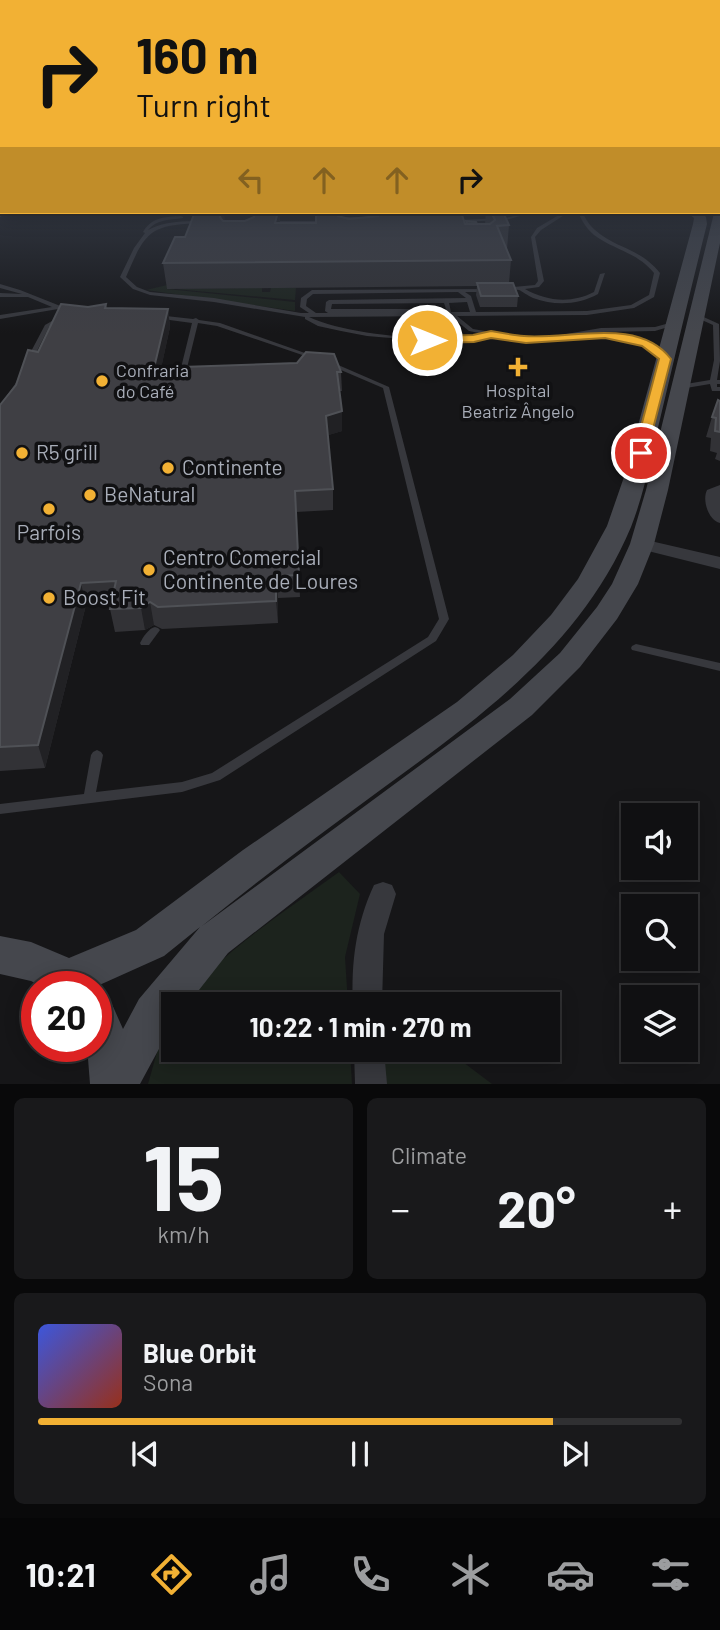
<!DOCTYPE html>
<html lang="en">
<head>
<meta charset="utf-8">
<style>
	:root { --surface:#101012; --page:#19191b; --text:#f1f3f6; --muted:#9c9d9f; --line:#303032; --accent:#f2b134 }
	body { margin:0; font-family:Barlow,sans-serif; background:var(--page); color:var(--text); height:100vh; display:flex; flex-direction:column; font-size:26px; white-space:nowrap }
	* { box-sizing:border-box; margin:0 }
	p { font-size:23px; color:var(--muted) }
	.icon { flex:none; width:38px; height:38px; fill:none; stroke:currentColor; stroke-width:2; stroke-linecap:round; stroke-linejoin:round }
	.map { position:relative; height:1084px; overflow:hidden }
	.panel { display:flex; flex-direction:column; gap:14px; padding:14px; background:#09090a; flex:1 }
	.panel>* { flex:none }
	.top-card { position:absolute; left:0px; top:0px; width:721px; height:214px; box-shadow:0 4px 18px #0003,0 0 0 2px var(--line); background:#f2b134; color:#111; overflow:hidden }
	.tools { position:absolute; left:621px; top:803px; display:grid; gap:14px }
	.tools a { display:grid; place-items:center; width:77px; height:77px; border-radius:0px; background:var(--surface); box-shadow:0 4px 18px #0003,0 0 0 2px var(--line); font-size:35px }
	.speed { position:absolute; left:21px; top:971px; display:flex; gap:14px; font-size:35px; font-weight:700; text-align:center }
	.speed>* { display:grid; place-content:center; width:91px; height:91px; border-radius:50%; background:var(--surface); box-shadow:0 4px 18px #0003,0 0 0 2px var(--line); line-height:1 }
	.speed .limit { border:10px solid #d22; background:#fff; color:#111 }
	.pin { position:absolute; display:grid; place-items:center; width:60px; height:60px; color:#fff; margin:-30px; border:4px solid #fff; border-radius:50%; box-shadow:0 2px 7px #0007 }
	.me { position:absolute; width:77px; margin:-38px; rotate:90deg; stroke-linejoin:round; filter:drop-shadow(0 0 5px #0008) }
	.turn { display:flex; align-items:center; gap:24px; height:147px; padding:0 21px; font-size:32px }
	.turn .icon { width:91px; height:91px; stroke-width:2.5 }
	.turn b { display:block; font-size:49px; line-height:60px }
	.lanes { display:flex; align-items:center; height:66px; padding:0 21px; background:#0003; justify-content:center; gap:35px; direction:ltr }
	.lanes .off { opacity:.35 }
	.big { font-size:52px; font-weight:700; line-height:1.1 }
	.panel .card { flex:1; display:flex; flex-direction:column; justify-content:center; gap:10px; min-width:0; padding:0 24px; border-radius:10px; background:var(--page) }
	.panel .dial { align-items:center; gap:0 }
	.dial b { font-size:91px; line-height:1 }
	.song { display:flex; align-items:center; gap:21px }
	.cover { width:84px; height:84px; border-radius:10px; background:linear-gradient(135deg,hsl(230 70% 55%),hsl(10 70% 35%)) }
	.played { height:7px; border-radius:4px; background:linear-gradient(90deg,var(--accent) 80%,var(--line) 80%) }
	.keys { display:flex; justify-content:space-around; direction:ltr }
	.heat { display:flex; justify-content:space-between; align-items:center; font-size:38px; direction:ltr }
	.panel .tiles { flex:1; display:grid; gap:14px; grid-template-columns:1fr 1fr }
	.card:last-child { grid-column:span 2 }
	.trip { position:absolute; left:161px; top:992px; width:399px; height:70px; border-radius:0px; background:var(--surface); box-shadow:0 4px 18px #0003,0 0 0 2px var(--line); font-weight:700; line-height:70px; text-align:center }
	.menu { display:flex; height:112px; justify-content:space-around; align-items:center; background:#060607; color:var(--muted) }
	.menu .icon { width:49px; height:49px }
	.menu .current { color:var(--accent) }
	.menu b { font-size:32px; color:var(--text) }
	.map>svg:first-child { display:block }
</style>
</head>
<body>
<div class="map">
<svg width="720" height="1084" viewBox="0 0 720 1084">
	<rect width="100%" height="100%" fill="#161618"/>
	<!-- green -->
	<g fill="#1c231d">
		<polygon points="167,285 167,289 295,302 295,311 146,290"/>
		<polygon points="262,288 262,292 270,292 271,288 296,288 295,300 175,289"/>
		<path d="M339,872L360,894L345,957L348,1004H181C217,954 289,909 339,872Z"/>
		<polygon points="173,1016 173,1050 350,1050 352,1084 148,1084 159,1045"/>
		<polygon points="382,1050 447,1050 492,1084 384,1084"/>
	</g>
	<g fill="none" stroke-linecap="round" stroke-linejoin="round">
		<!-- lane -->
		<g fill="#37383d" fill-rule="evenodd">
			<polygon points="244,212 264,212 262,213 212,216 210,215 212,214"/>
			<polygon points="527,212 533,212 506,220 457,222 455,221 457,220 506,218"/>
			<path d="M564,212H569L541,230L535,237L544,281L539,287L525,289C546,301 571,304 594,292L600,274L605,273L598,294C578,305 555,306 533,298C528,296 522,291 519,290C514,289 507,291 502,291V289L504,288L535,285L538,281L531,237L537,228Z"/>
			<path d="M578,212H582C586,219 589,225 595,230C616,249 639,247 660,273L654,297L634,308L587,315L457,316L473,329L526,338L549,337L601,328L655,327L673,322L676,324L675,325L655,331L601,332L549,341L526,342L493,336L475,340L426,341L367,336L341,331L318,326L305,319V317L214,302L150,295L133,289L120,277L134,248L145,233L143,232C152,217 165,217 181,216L183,217V218C169,220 157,219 148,230C165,221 183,221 202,221L204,222L202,223C150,225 146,230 126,277L137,287L150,292L214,298L301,313H309L300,307L301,298L312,290L489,289V291L487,292H465L471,296L476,312L587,311L631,305L649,295L654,273C637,252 614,250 594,235C586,228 582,221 578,212ZM458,292L466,298L329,300L326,302L325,311L328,313H375H316L306,306L307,299L313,294ZM467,302L470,312H451L449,303ZM444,303L446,309H331L332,304ZM453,316V318L469,331L484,334C440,343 350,336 309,317Z"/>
			<polygon points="336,217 368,217 370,218 368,219 334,219 334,218"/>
			<polygon points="268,221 328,221 330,222 328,223 266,223 266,222"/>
			<polygon points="0,284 20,290 73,311 70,313 58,309 0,319 0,315 52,307 28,297 0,297 0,293 22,294 0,288"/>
			<polygon points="693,314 697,314 719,324 720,361 717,380 720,380 720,384 717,384 717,387 720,387 720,391 712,391 710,384 680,389 677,387 680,385 710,380 714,360 713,325 693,316"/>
			<polygon points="157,315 193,319 196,318 199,320 220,323 319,358 314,359 217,326 198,323 185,376 182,378 180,377 179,376 192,323 155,318 154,317"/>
			<polygon points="59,317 64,318 49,327 32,361 31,362 27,362 26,361 45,325"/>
			<polygon points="606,333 647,342 668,359 663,360 643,344 604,336 604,334"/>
			<polygon points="329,361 389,387 449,619 436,641 220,780 182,792 0,814 0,804 84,794 91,755 93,752 97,750 101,752 103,755 96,792 182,782 212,773 428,637 439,619 383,388 327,364 326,363"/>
			<path d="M155,627L158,628L160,630L149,645H141L140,643C143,637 149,628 155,627Z"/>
			<polygon points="636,644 720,663 720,671 632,650 631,648 632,646"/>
		</g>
		<!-- street -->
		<g fill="#37383d" fill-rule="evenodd">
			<path d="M720,485V523C708,520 702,500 707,490Z"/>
			<polygon points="642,539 720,557 720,569 636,548 633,544"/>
			<path d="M383,882L392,885L396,894L384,934L382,1004H353C351,962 356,924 374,885Z"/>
			<polygon points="354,1050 384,1050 387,1084 355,1084"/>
		</g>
		<!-- secondary -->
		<g fill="#45474d" fill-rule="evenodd">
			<rect x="719" y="186" width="1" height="8"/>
			<polygon points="2,208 2,212 8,212 0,217"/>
			<path d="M720,209V243L668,490L654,544L638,584L617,619L580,667L532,715L228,953L188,1004H173V1023L140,1084H90L87,1046H96V996L111,1002L123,1029L139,999L200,927L164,956L95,987H43L31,981L0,974V936L31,942L69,958L136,930L243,850L457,702L513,655L551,615L578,579L607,526L624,477L693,224L694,218L687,212H701L706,217L707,224C691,288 676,351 661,415C652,452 645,491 631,527C581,646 479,718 379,791C319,835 260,879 202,926L510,699L560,653L597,607L612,584L630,544L646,490L714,213Z"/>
		</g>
	</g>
	<!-- wall -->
	<g fill="#323236">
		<polygon points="279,212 280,223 316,223 339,216 349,219 376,216 376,212 461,212 465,224 466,221 477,224 485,224 486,212 503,212 509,225 507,249 511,260 509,283 518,296 517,307 480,307 476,295 477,286 167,289 163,263 185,237 225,221 245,221"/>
		<polygon points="106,304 107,308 168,309 170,327 161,368 178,371 341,372 342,391 339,391 342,431 328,435 333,489 333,510 296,512 300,597 278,598 278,623 162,629 154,625 145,630 115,632 110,609 112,604 86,605 45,768 0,771 0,405 38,352 88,307"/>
		<polygon points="720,401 720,461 715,459 717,453 710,451 711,438 706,437 712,417"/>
	</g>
	<!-- shaded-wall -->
	<g fill="#212124">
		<polygon points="222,212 224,212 226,230 220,217"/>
		<polygon points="278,212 279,212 280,227 275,223"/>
		<polygon points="168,309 170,327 157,387 154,368"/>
		<polygon points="342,411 342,431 326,436 326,416"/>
		<polygon points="276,576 278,598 278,623 276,601"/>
		<polygon points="81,583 86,605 45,768 38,745"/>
		<polygon points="150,602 154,625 145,630 141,608"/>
	</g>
	<!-- building -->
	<g fill="#3f3f44" stroke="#4f5156" stroke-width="2">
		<polygon points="195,212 222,212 220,217 223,221 245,221 254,217 255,212 278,212 275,223 316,223 316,212 338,212 338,216 349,219 378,216 377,212 461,212 465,224 490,224 495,220 491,212 503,212 509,225 497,226 511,260 163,263 175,237 185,237"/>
		<polygon points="466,221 476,222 477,224 467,224"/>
		<polygon points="477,283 513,283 518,296 481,296"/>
		<polygon points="61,304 88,307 106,304 105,308 168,309 154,368 171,368 178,371 182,367 297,363 306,352 334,354 341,372 337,372 342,411 326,416 333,489 295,491 299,575 276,576 276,601 158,607 150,602 141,608 110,609 116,581 81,583 38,745 0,747 0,405 16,385 28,350 38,352"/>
		<polygon points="718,400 720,401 720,432 715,431 716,418 712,417"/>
	</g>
	<!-- sky -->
	<linearGradient id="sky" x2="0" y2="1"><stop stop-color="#0c0c0d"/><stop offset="0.54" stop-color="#363c48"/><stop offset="1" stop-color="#363c48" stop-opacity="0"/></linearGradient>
	<rect width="720" height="333" fill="url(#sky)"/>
	<!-- route -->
	<path fill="#f2b134" stroke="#9d7322" stroke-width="2" d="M491,331C502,333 513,335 524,336C570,340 638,316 671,359L646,456H636L634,453L659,359L642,346L605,338L526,343L491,338L474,342L427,343L421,340L427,336L473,335Z"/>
	<!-- markers -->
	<g fill="#f2b134" stroke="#111113" stroke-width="2.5">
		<path d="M514.5 356.5h7v7h7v7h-7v7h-7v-7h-7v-7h7z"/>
		<circle cx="102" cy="381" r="7"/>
		<circle cx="22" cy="453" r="7"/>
		<circle cx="168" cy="468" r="7"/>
		<circle cx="90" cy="495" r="7"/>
		<circle cx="49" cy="509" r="7"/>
		<circle cx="149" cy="570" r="7"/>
		<circle cx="49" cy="598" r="7"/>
	</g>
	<g text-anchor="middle" stroke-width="7" stroke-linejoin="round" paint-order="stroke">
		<!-- far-poi labels -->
		<g font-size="18" fill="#a8adb8" stroke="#111113" text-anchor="start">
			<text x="116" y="377">Confraria<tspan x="116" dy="21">do Café</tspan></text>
			<text x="518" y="397" text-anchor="middle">Hospital<tspan x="518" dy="21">Beatriz Ângelo</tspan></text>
		</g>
		<!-- poi labels -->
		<g font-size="21" fill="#a8adb8" stroke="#111113" text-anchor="start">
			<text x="36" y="460">R5 grill</text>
			<text x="182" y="475">Continente</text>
			<text x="104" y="502">BeNatural</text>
			<text x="49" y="540" text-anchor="middle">Parfois</text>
			<text x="163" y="565">Centro Comercial<tspan x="163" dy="24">Continente de Loures</tspan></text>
			<text x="63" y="605">Boost Fit</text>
		</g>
	</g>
</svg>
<div class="tools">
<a><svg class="icon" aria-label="sound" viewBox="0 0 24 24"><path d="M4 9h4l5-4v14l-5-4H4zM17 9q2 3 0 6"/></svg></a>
<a><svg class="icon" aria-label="search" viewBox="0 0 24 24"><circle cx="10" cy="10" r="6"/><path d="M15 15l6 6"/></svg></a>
<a><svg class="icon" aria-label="layers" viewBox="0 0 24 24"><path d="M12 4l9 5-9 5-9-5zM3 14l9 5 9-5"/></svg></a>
</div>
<div class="speed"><div class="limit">20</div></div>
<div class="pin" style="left:641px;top:453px;background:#d93025"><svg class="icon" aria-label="arrive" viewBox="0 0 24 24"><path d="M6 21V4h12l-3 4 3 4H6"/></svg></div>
<svg class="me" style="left:427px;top:340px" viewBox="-20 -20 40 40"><circle r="17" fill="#f2b134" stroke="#fff" stroke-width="3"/><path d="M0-11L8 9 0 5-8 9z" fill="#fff"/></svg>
<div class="trip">10:22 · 1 min · 270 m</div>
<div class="top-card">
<div class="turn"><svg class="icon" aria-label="right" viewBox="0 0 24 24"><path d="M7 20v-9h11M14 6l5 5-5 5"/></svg><div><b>160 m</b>Turn right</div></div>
<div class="lanes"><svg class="icon off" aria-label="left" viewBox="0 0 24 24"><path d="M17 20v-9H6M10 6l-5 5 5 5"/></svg><svg class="icon off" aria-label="ahead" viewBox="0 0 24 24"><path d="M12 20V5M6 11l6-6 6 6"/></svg><svg class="icon off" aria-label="ahead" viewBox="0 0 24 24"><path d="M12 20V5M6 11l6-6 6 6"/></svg><svg class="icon" aria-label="right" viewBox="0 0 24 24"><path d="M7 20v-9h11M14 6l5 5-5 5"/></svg></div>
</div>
</div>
<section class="panel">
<div class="tiles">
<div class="card dial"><b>15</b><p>km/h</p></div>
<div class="card"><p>Climate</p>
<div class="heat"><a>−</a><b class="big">20°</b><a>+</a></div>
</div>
<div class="card">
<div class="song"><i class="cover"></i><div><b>Blue Orbit</b><p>Sona</p></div></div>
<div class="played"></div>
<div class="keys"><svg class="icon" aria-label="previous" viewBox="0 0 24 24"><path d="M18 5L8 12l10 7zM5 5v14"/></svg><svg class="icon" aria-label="pause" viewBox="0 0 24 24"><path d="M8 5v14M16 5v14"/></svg><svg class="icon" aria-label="next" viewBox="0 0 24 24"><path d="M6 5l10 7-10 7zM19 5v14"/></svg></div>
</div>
</div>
</section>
<nav class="menu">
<b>10:21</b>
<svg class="icon current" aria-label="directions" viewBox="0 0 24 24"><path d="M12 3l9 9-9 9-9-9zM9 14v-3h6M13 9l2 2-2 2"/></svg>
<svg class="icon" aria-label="music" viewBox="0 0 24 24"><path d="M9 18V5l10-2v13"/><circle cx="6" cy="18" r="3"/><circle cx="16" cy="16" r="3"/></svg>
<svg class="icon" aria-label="phone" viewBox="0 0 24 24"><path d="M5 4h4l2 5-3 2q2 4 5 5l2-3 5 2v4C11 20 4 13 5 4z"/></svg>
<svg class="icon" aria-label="climate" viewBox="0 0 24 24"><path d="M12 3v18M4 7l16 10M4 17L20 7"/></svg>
<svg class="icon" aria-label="car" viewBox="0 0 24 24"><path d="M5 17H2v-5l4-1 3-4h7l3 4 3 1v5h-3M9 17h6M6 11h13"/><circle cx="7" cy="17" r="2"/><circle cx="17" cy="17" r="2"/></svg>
<svg class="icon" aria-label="filters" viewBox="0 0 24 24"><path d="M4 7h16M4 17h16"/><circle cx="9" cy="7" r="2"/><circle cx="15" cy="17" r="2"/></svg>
</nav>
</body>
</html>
